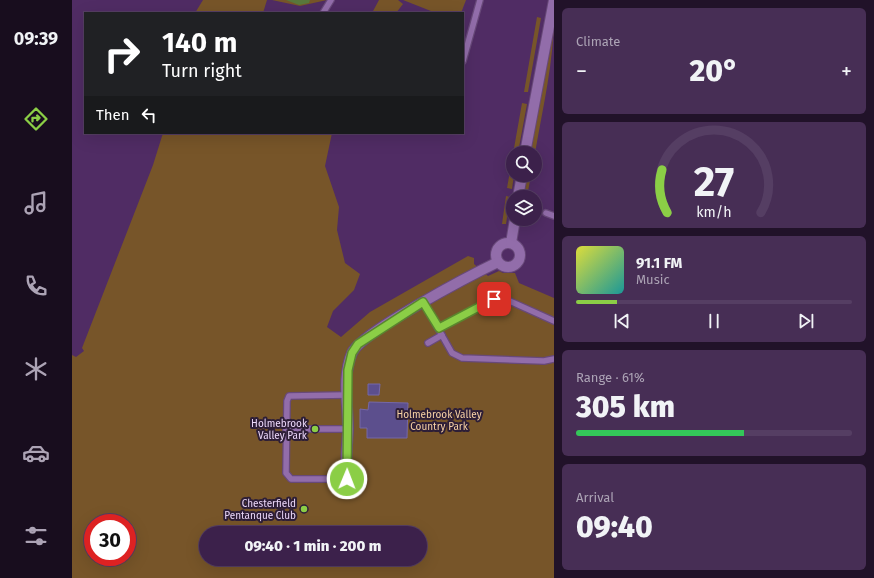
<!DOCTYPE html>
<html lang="en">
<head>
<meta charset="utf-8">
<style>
	:root { --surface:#3c214b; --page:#472e55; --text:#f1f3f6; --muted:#aca3b5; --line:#553e63; --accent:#8bce46 }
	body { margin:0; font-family:"Fira Sans",sans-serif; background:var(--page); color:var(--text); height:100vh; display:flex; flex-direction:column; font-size:15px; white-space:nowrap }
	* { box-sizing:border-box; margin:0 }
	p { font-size:13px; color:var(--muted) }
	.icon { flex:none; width:22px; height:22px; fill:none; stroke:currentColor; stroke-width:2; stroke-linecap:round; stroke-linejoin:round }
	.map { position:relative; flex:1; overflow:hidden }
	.details { display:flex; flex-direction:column; gap:8px; padding:8px; background:#211229; width:320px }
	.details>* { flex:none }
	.guide { position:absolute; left:12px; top:12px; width:380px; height:122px; border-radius:0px; box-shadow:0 4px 16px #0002,0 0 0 1px var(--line); background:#202124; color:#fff; overflow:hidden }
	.tools { position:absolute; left:434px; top:146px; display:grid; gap:8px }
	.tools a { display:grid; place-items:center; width:36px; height:36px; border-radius:50%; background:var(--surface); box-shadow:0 4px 16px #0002,0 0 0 1px var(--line); font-size:20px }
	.speed { position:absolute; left:12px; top:514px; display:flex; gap:8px; font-size:20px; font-weight:700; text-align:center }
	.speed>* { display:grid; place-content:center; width:52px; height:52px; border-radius:50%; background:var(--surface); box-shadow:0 4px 16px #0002,0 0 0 1px var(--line); line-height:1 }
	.speed .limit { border:6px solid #d22; background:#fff; color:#111 }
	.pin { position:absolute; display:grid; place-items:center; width:34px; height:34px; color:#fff; margin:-17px; border-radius:8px; box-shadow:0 2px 6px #0006 }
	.me { position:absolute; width:44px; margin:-22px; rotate:1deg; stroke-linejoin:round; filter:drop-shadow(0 0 3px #0008) }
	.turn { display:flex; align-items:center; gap:14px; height:84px; padding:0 12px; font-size:18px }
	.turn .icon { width:52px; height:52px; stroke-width:2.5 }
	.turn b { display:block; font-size:28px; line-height:34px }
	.then { display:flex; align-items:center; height:38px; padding:0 12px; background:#0003; gap:8px; font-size:15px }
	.big { font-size:30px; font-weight:800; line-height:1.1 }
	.details .tile { flex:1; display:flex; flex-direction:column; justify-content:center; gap:6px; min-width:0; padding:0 14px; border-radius:6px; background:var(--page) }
	.details .dial { align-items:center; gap:0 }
	.dial svg { height:104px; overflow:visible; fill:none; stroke:var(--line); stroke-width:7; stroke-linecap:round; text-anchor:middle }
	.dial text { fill:var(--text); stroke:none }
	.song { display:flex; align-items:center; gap:12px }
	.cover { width:48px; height:48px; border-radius:6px; background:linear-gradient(135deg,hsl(60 70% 55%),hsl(180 70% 35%)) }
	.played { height:4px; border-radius:2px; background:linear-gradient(90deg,var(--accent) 15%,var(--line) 15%) }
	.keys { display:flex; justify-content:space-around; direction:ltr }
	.heat { display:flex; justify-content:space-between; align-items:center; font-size:22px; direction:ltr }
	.charge { height:6px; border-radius:3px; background:linear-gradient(90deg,#34c759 61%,var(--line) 0) }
	.trip { position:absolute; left:127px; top:526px; width:228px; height:40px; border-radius:20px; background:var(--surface); box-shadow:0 4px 16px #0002,0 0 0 1px var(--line); font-weight:800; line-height:40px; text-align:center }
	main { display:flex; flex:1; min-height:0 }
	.tabs { display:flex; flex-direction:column; width:72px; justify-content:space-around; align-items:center; background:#180d1e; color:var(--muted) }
	.tabs .icon { width:28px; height:28px }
	.tabs .current { color:var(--accent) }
	.tabs b { font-size:18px; color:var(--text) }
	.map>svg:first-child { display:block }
</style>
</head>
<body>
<main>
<nav class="tabs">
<b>09:39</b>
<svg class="icon current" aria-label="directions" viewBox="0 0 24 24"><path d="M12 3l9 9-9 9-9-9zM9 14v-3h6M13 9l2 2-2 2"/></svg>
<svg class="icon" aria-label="music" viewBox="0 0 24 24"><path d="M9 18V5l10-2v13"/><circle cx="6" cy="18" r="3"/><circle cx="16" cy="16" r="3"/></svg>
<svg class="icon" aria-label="phone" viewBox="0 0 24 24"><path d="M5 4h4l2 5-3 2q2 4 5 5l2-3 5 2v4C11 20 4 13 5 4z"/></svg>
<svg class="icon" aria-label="climate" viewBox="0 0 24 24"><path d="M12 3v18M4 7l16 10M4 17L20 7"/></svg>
<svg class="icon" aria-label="car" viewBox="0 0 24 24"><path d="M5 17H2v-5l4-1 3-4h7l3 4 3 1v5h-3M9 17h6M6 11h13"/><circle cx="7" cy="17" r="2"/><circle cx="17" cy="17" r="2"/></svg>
<svg class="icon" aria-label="filters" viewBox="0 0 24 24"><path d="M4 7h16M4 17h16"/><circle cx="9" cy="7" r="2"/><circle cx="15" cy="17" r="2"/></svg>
</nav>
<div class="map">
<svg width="482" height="578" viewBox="0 0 482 578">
	<rect width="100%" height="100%" fill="#502c64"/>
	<!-- green -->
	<g fill="#775529" fill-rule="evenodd">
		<polygon points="131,0 195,0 191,13 123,13"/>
		<polygon points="200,0 255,0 228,6"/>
		<polygon points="307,0 326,0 331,4 324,13 300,13"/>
		<polygon points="331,0 394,0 389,13 364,13"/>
		<path d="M482,15C482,61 471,107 463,153H458Z"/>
		<polygon points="465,17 469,18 456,92 452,92"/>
		<polygon points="450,103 455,104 446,153 441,153 441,175 442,175 440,189 435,188"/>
		<path d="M91,133H260L253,166L267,207L265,230L273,263L288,274L282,290L261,311L255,327L269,337L298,312L396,256L402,258V264L416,276L427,271L431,273H443L447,283L482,298V578H0V355L4,357L12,351L10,348L81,165ZM21,523H55V557H21ZM134,533H348V559H134Z"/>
		<polygon points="454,175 459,175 455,197 450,197"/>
		<polygon points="434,196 438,197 434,224 430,224"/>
	</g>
	<!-- water -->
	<polygon fill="#59783d" points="214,0 238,0 237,3 227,5"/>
	<!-- building -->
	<g fill="#5c4f8d" stroke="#7568a9">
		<polygon points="296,384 308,384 307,395 296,395"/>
		<polygon points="297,402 336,403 335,438 295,438 295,428 288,428 288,409 296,410"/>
	</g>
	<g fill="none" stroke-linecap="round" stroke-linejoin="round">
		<!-- lane casing -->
		<g stroke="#684979" stroke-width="8">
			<g id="lane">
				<polyline points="251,13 259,0"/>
				<polyline points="391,61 408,0"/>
				<polyline points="474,213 482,216"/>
				<polyline points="351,302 380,353 390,358 472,361 482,359"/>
				<polyline points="367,328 422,299 433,299 482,321"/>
				<polyline points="356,343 370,335"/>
				<polyline points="274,395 217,396 215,401 214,473 219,479 275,479"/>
				<polyline points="214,429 276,429"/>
			</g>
		</g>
		<!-- street casing -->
		<g stroke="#684979" stroke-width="12">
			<g id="street">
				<polyline points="453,153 482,0"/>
				<polyline points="446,197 450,175"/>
				<circle cx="436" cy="255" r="12"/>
				<polyline points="439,243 443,219"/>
				<path d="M275,483C273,466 275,447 276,429C276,404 270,377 280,353C288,333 401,274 426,262"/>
			</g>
		</g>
		<!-- lane -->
		<use href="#lane" stroke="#926daa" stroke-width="5.5"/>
		<!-- street -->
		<use href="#street" stroke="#926daa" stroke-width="10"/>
	</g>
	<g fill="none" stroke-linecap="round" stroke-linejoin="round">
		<!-- route casing -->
		<g stroke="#5a862e" stroke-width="10">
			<polyline id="route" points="275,479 276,370 280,353 286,344 351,302 367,328 422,299"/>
		</g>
		<!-- route -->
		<use href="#route" stroke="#8bce46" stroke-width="7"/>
	</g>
	<!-- markers -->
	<g fill="#8bce46" stroke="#2d1e37" stroke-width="1.5">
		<circle cx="243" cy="429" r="4"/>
		<circle cx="232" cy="509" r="4"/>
	</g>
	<g text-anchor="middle" stroke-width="4" stroke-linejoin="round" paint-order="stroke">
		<!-- park labels -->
		<g font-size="10" fill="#f8d2a4" stroke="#2d1e37">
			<text x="367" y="418">Holmebrook Valley<tspan x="367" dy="12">Country Park</tspan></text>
		</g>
		<!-- poi labels -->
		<g font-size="10" fill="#ecd8fa" stroke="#2d1e37" text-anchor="end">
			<text x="235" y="427">Holmebrook<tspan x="235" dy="12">Valley Park</tspan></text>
			<text x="224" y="507">Chesterfield<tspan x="224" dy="12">Pentanque Club</tspan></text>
		</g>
	</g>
</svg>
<div class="tools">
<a><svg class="icon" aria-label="search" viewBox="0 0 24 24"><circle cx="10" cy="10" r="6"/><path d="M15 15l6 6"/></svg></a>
<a><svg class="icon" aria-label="layers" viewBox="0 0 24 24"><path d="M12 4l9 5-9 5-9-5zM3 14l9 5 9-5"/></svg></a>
</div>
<div class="speed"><div class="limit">30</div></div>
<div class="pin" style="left:422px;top:299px;background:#d93025"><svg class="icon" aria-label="arrive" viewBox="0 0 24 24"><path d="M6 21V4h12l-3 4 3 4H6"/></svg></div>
<svg class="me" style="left:275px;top:479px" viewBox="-20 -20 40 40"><circle r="17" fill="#8bce46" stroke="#fff" stroke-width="3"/><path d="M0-11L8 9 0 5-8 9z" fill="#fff"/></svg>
<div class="trip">09:40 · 1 min · 200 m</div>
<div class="guide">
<div class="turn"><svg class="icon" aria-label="right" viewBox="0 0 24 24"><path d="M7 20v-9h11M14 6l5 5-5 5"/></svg><div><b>140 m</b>Turn right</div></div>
<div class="then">Then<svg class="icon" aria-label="left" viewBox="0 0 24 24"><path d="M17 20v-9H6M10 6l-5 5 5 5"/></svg></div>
</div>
</div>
<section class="details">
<div class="tile"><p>Climate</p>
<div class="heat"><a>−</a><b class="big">20°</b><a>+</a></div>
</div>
<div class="tile dial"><svg viewBox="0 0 100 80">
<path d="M14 69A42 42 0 1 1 86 69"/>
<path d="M14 69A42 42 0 0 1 10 36" stroke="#8bce46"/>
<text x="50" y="56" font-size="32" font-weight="700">27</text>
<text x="50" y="72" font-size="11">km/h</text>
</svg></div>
<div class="tile">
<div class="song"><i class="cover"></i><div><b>91.1 FM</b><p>Music</p></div></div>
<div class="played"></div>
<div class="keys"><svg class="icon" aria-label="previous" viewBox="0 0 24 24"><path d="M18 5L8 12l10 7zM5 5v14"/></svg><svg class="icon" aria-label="pause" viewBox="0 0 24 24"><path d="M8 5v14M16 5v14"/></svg><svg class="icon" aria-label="next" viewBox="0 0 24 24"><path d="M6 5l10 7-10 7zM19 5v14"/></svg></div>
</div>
<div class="tile"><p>Range · 61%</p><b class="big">305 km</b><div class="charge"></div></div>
<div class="tile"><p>Arrival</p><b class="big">09:40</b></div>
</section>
</main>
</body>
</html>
